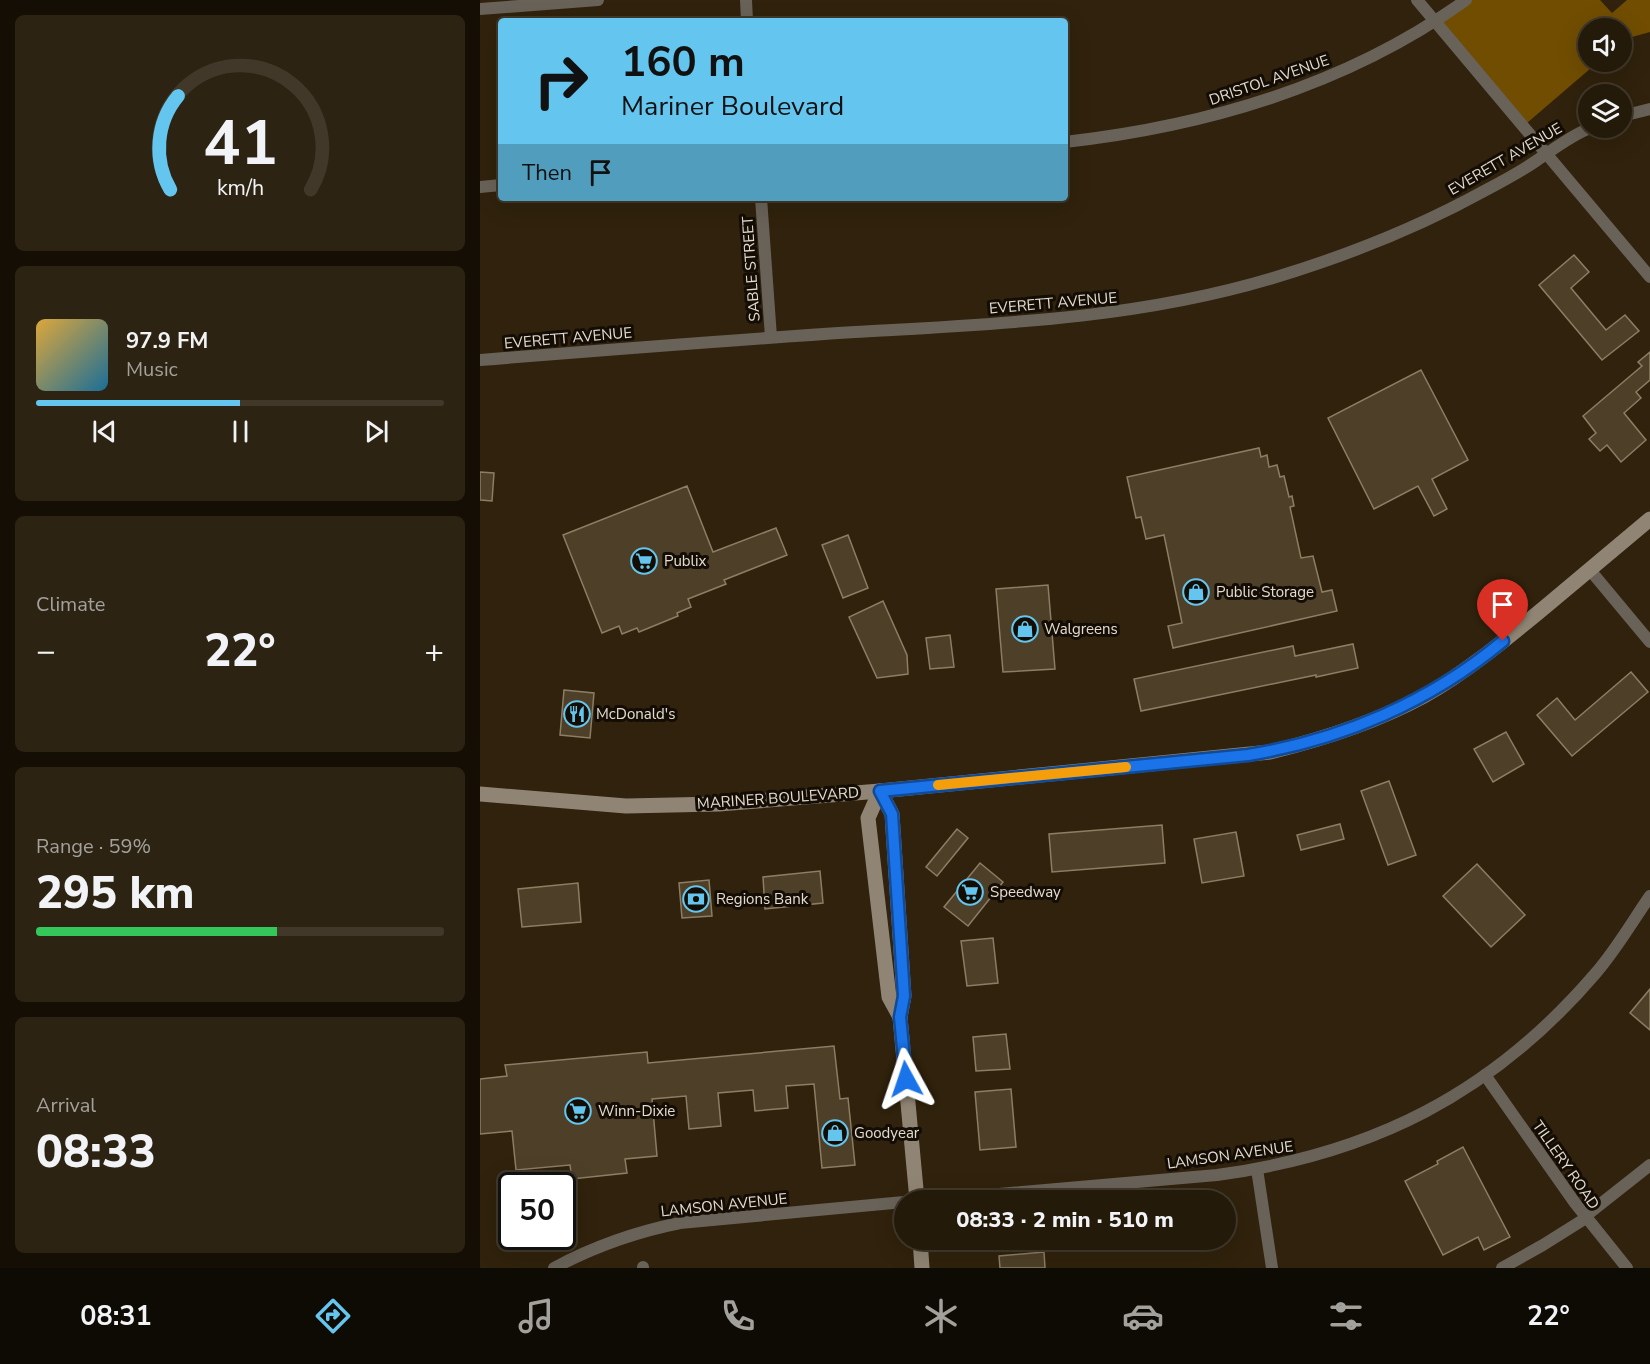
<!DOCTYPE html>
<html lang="en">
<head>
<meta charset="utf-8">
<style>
	:root { --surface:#241a09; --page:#2c2312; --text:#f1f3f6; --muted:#a3a19c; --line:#41382a; --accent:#64c5ee }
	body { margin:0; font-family:"Nunito Sans",sans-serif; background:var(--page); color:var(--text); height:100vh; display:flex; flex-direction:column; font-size:22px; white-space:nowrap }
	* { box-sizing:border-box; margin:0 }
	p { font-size:20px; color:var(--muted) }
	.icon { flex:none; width:33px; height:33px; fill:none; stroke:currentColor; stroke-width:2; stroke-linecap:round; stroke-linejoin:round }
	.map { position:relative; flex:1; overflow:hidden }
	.details { display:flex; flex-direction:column; gap:15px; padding:15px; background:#140e05; width:480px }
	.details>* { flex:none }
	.banner { position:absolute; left:18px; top:18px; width:570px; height:183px; border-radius:6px; box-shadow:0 6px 24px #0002,0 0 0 2px var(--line); background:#64c5ee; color:#111; overflow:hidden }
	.buttons { position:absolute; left:1098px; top:18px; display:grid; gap:12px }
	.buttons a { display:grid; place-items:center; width:54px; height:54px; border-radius:50%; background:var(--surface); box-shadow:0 6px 24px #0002,0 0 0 2px var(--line); font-size:30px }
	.speed { position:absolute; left:18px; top:1172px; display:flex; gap:12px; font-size:30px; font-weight:700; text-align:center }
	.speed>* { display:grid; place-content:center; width:78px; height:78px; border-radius:50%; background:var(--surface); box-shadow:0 6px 24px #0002,0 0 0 2px var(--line); line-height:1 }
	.speed .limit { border:3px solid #111; border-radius:9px; background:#fff; color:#111 }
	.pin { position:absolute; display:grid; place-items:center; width:51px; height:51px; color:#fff; margin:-62px -26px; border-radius:50% 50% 50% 0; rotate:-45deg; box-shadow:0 0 6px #0007 }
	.pin .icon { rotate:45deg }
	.me { position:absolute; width:66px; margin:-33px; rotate:355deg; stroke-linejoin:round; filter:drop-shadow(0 0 4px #0008) }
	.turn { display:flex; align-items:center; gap:21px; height:126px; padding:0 24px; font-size:27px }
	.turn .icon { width:78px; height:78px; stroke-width:2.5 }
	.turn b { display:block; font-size:42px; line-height:51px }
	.then { display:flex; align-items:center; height:57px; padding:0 24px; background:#0003; gap:12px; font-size:22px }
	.big { font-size:45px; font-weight:800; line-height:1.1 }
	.details .tile { flex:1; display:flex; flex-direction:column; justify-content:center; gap:9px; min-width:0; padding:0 21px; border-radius:9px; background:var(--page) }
	.details .dial { align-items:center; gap:0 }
	.dial svg { height:156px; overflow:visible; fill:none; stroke:var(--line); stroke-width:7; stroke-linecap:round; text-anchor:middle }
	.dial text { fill:var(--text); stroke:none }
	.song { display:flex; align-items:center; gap:18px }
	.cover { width:72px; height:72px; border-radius:9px; background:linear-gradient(135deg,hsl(40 70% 55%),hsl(200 70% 35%)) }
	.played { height:6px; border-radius:3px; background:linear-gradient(90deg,var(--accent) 50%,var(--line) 50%) }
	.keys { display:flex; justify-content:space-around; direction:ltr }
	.heat { display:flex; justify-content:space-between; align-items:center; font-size:33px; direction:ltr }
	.charge { height:9px; border-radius:4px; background:linear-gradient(90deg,#34c759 59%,var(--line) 0) }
	.trip { position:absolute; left:414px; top:1190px; width:342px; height:60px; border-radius:30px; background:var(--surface); box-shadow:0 6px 24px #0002,0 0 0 2px var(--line); font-weight:800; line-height:60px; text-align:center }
	.menu { display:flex; height:96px; justify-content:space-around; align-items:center; background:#0e0a04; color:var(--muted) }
	.menu .icon { width:42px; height:42px }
	.menu .selected { color:var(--accent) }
	.menu b { font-size:27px; color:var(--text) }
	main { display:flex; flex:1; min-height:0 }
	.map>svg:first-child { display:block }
</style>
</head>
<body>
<main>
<section class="details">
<div class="tile dial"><svg viewBox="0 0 100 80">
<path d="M14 69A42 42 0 1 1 86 69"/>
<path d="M14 69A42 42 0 0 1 18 21" stroke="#64c5ee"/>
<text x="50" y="56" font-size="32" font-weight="700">41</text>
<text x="50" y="72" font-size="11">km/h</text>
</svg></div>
<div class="tile">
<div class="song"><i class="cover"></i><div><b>97.9 FM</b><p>Music</p></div></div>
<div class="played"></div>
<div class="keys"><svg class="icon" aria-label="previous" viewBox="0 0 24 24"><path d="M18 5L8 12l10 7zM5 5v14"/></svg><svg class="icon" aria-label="pause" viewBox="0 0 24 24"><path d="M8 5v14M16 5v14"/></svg><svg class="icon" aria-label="next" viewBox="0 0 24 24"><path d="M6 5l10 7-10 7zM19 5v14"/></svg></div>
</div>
<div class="tile"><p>Climate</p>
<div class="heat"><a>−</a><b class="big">22°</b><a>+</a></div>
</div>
<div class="tile"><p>Range · 59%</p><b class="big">295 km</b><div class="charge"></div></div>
<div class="tile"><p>Arrival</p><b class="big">08:33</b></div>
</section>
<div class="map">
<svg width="1170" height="1268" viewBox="0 0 1170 1268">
	<rect width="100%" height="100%" fill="#30220c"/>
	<!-- forest -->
	<polygon fill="#704d01" points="980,0 1120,0 1132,13 1147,0 1170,0 1170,32 1145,39 1142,41 1142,28 1108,28 1108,62 1118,62 1047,123 956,18"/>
	<!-- building -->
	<g fill="#4e4028" stroke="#8d7d64" stroke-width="1.5">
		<polygon points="1094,255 1109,272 1091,288 1126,330 1145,315 1159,331 1122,360 1059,285"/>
		<polygon points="1170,352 1170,380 1156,392 1161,398 1144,413 1166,440 1141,462 1127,445 1120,451 1109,439 1116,433 1103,416 1162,366 1158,362"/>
		<polygon points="941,370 988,460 952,479 967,509 954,516 938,486 894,509 848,418"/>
		<polygon points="779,448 781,457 787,455 789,467 797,465 800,477 804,476 809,497 812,496 814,506 810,507 821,558 833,556 842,592 852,590 857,611 693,648 688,626 702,623 684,535 666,539 661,517 656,518 647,477"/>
		<polygon points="0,472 14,473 12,501 0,500"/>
		<polygon points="207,486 233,552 296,528 307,555 244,580 246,584 208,599 211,607 197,613 198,616 159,632 157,628 142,634 139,626 122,633 83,535"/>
		<polygon points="368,535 388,588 363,598 342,545"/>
		<polygon points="568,585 575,669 523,672 516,589"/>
		<polygon points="403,601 427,655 428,674 397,678 369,617"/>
		<polygon points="470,635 474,667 450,669 446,638"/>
		<polygon points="873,644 878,668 836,677 836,675 661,711 654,679 813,646 815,656"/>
		<polygon points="1151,672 1168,692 1092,756 1057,715 1077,698 1095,720"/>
		<polygon points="84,690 114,693 110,738 80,735"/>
		<polygon points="1026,732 1044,764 1013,782 994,749"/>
		<polygon points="909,781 936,855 908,865 881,791"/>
		<polygon points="860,824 864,839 821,850 817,835"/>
		<polygon points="682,825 685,863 572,872 569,834"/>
		<polygon points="477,829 488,838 457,876 446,867"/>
		<polygon points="756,832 764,876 722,883 714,839"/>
		<polygon points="500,863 523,882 488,926 464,907"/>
		<polygon points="997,864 1045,915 1011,947 963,896"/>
		<polygon points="340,871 343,903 285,909 283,877"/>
		<polygon points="229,880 232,916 202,918 199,883"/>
		<polygon points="98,883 101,922 42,927 38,889"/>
		<polygon points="513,938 518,983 487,986 481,941"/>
		<polygon points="1170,989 1170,1030 1150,1013"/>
		<polygon points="526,1034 530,1069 496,1071 493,1037"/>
		<polygon points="354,1046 360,1099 368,1098 375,1165 342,1168 334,1084 306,1086 308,1108 275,1111 273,1090 238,1093 241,1126 209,1129 206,1096 172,1099 177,1156 145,1159 147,1173 92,1179 90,1165 36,1170 32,1131 0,1134 0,1079 27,1076 25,1065 167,1052 168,1063"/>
		<polygon points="531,1089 536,1147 500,1150 495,1092"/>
		<polygon points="983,1147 1030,1237 1004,1250 998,1237 963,1255 925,1181 958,1164 957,1161"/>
		<polygon points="564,1252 565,1268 520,1268 519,1256"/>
	</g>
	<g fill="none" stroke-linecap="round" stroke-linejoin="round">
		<!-- minor -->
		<g stroke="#696258" stroke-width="12">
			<polyline points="266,0 267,21"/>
			<polyline points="937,0 1170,277"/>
			<polyline points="0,9 118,0"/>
			<polyline points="1142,116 1170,109"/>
			<path d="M585,142C727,126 869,84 986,0"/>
			<polyline points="0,187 21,185"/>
			<polyline points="281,198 291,337"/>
			<path d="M0,360C125,350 250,340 375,332C516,324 657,319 793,278C866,256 939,227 1006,190C1023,181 1040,172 1056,161C1074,149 1090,136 1110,128"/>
			<polyline points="1110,570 1170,642"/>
			<polyline points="1005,1075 1095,1203 1147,1268"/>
			<polyline points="777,1169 792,1268"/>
			<path d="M451,1200L737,1175C892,1154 1012,1094 1115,974C1136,950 1152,922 1170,896"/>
			<polyline points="163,1267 163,1268"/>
			<path d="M74,1268C115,1246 155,1232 200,1223L424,1202"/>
			<polyline points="1022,1268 1063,1245 1106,1218 1108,1214 1170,1165"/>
		</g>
		<!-- secondary -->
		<g stroke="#908574" stroke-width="15">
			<polyline points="400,791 412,814 424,996 420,1017 437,1200"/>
			<polyline points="400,791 388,818 409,997 420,1017"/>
			<path d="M0,794L146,806L239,804L400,791L790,752C844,739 896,722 944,696C988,671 1026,639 1065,607C1100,578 1135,548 1170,519"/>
			<polyline points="440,1239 442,1268"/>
		</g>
	</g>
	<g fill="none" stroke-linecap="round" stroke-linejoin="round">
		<!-- route casing -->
		<g stroke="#114b97" stroke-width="15">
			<path id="route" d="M426,1079L420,1017L424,996L412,814L400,791L768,755C861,740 950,702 1023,641"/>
		</g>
		<!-- route -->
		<use href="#route" stroke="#1a73e8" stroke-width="10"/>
		<!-- slow -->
		<polyline stroke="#f59e0b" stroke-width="10" points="458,785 646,767"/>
	</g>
	<!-- icons -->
	<defs>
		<g id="supermarket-ring" transform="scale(1.35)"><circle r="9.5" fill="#130d05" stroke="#64c5ee" stroke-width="1.5"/><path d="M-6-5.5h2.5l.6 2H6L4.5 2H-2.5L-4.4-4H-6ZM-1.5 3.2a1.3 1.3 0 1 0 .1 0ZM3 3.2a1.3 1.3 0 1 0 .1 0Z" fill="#64c5ee"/></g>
		<g id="shop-ring" transform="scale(1.35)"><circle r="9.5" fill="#130d05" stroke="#64c5ee" stroke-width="1.5"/><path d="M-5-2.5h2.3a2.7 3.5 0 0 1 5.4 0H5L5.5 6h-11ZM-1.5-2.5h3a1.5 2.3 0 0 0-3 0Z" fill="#64c5ee"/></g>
		<g id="restaurant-ring" transform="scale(1.35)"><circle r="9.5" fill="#130d05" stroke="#64c5ee" stroke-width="1.5"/><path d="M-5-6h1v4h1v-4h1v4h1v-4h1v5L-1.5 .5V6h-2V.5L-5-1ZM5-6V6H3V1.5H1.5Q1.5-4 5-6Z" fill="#64c5ee"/></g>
		<g id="bank-ring" transform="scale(1.35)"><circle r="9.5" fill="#130d05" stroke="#64c5ee" stroke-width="1.5"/><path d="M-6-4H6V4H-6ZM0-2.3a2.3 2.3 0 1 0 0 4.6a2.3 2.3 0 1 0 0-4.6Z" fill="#64c5ee"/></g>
	</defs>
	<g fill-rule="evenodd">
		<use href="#supermarket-ring" x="164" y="561"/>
		<use href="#shop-ring" x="716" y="592"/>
		<use href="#shop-ring" x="545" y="629"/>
		<use href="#restaurant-ring" x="97" y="714"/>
		<use href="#supermarket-ring" x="490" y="892"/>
		<use href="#bank-ring" x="216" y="899"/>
		<use href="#supermarket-ring" x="98" y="1111"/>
		<use href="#shop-ring" x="355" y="1133"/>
	</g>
	<g text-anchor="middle" stroke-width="6" stroke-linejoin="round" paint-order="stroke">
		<!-- street labels -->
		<g font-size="15" fill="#e5dccf" stroke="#130d05">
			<text transform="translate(789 80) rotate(-19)" y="5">DRISTOL AVENUE</text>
			<text transform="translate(1025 159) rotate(-30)" y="5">EVERETT AVENUE</text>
			<text transform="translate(271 269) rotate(-94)" y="5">SABLE STREET</text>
			<text transform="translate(573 303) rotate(-5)" y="5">EVERETT AVENUE</text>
			<text transform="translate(88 338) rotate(-5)" y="5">EVERETT AVENUE</text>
			<text transform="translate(298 798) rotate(-4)" y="5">MARINER BOULEVARD</text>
			<text transform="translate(750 1155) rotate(-8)" y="5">LAMSON AVENUE</text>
			<text transform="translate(1086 1165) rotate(55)" y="5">TILLERY ROAD</text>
			<text transform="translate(244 1205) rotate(-6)" y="5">LAMSON AVENUE</text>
		</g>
		<!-- poi labels -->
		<g font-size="15" fill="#e5dccf" stroke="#130d05" text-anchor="start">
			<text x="184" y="566">Publix</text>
			<text x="736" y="597">Public Storage</text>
			<text x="564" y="634">Walgreens</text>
			<text x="116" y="719">McDonald's</text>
			<text x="510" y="897">Speedway</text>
			<text x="236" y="904">Regions Bank</text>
			<text x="118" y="1116">Winn-Dixie</text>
			<text x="374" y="1138">Goodyear</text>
		</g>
	</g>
</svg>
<div class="buttons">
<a><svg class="icon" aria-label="sound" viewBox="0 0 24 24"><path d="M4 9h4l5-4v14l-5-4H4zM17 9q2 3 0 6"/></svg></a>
<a><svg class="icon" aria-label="layers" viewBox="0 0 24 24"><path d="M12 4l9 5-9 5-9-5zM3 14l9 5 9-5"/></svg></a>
</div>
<div class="speed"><div class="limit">50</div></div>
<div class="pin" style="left:1023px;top:641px;background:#d93025"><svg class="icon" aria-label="arrive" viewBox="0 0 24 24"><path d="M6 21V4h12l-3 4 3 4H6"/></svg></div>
<svg class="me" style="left:426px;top:1079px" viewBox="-20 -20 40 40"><path d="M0-17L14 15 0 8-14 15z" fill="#1a73e8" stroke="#fff" stroke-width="4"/></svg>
<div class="trip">08:33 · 2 min · 510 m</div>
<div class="banner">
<div class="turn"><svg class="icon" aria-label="right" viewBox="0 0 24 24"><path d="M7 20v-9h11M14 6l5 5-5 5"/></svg><div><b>160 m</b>Mariner Boulevard</div></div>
<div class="then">Then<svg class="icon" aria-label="arrive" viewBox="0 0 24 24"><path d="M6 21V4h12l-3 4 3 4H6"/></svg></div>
</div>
</div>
</main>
<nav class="menu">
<b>08:31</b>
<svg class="icon selected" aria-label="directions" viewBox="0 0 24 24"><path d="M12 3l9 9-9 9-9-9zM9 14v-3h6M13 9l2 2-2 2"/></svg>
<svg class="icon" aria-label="music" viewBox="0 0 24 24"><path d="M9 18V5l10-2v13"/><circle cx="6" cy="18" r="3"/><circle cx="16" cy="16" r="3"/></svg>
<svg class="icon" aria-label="phone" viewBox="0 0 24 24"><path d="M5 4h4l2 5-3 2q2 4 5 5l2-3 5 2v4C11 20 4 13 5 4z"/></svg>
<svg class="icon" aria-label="climate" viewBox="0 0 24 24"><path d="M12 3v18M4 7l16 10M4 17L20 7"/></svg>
<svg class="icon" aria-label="car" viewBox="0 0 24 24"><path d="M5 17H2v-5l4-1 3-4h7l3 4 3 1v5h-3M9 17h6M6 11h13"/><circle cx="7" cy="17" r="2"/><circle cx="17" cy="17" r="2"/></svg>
<svg class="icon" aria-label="filters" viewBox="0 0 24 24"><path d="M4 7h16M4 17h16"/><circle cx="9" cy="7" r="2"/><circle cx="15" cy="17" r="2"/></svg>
<b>22°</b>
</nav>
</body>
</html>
